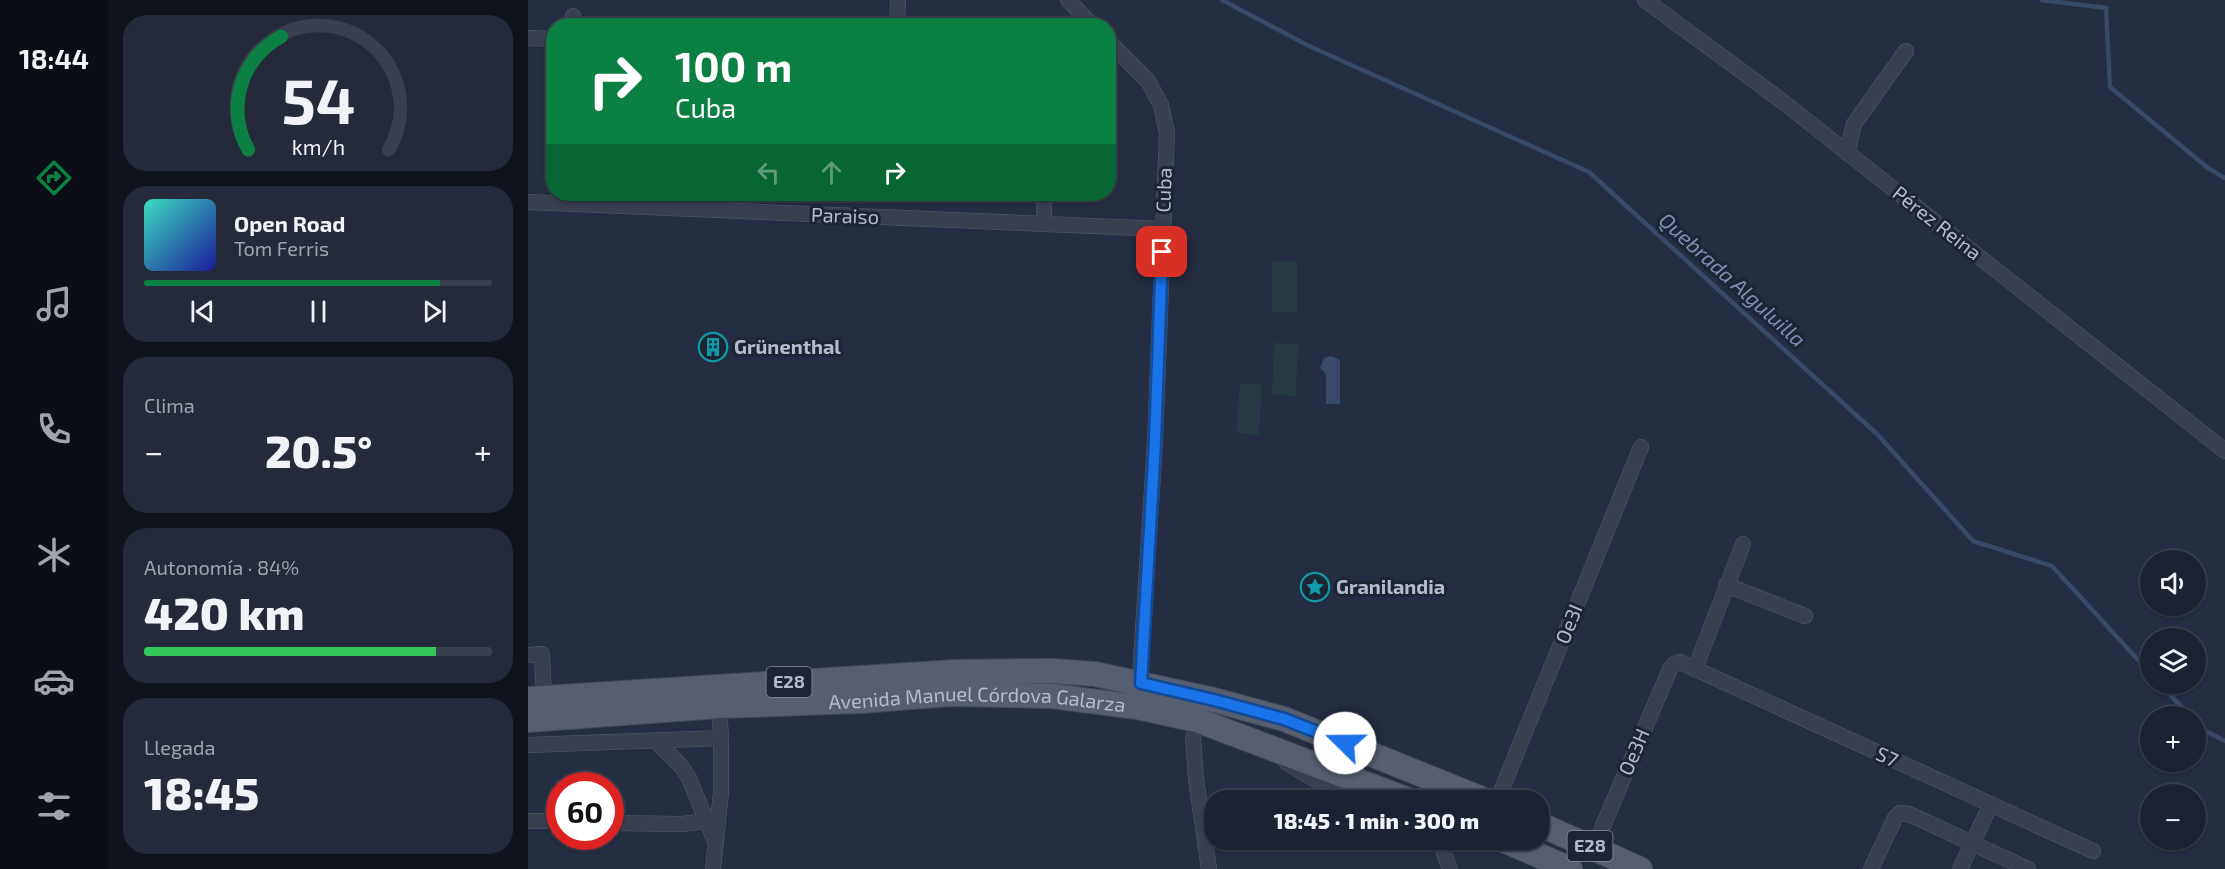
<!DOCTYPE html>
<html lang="es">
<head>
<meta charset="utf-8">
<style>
	:root { --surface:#1b2231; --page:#242a39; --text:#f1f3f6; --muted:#a0a4ab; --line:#393f4d; --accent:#0b8043 }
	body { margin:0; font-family:"Exo 2",sans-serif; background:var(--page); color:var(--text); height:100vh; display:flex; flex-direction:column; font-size:22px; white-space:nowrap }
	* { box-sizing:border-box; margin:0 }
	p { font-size:20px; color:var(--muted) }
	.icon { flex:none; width:33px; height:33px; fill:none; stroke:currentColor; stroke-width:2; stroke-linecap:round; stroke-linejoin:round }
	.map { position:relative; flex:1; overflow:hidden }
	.sheet { display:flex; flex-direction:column; gap:15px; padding:15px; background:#0f131b; width:420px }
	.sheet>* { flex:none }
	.top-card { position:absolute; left:18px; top:18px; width:570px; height:183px; border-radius:24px; box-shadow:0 2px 4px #0004,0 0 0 2px var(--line); background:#0b8043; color:#fff; overflow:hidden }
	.tools { position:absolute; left:1612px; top:550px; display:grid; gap:12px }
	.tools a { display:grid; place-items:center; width:66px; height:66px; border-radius:50%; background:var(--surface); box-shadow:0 2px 4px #0004,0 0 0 2px var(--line); font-size:30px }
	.speed { position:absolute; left:18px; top:772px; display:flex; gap:12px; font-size:30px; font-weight:700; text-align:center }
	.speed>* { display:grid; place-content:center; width:78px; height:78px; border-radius:50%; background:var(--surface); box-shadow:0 2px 4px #0004,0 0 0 2px var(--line); line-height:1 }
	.speed .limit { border:9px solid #d22; background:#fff; color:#111 }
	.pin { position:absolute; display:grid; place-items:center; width:51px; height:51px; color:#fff; margin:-26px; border-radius:12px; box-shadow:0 3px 9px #0006 }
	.me { position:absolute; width:66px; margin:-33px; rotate:292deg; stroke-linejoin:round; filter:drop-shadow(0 0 4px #0008) }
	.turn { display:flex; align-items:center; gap:21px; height:126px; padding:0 30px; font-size:27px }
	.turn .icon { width:78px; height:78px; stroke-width:2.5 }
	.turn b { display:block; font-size:42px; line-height:51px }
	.lanes { display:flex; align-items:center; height:57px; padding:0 30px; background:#0003; justify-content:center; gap:30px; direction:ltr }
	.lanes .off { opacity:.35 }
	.big { font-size:45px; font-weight:800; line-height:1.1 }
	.sheet .widget { flex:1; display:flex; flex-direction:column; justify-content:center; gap:9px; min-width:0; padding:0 21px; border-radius:24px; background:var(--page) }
	.sheet .dial { align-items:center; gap:0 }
	.dial svg { height:156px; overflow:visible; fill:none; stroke:var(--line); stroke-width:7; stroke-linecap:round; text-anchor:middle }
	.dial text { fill:var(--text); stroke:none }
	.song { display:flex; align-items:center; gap:18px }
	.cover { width:72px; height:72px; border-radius:9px; background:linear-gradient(135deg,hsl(170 70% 55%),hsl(240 70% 35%)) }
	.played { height:6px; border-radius:3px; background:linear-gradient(90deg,var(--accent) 85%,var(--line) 85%) }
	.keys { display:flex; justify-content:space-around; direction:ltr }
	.heat { display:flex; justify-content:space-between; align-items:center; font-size:33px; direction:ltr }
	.charge { height:9px; border-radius:4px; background:linear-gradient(90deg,#34c759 84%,var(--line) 0) }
	.trip { position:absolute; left:676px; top:790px; width:345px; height:60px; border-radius:24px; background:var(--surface); box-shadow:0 2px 4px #0004,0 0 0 2px var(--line); font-weight:800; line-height:60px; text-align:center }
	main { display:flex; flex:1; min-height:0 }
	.tab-bar { display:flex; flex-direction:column; width:108px; justify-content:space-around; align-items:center; background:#0b0e14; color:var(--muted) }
	.tab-bar .icon { width:42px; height:42px }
	.tab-bar .selected { color:var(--accent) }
	.tab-bar b { font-size:27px; color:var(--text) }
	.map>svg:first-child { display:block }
</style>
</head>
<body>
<main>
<nav class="tab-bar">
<b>18:44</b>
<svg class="icon selected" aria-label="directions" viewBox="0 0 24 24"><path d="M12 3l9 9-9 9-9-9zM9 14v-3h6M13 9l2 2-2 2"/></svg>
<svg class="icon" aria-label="music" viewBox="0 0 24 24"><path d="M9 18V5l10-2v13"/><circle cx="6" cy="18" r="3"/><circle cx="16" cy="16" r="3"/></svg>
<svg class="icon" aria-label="phone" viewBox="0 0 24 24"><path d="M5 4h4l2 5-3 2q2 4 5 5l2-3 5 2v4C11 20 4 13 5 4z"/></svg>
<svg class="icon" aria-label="climate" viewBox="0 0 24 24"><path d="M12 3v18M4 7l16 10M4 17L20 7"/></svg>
<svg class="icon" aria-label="car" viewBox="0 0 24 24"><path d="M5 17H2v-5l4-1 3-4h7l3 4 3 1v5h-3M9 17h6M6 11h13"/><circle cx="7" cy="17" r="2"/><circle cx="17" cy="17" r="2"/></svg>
<svg class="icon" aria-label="filters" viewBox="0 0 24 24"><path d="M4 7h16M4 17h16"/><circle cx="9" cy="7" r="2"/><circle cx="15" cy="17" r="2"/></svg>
</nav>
<section class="sheet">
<div class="widget dial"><svg viewBox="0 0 100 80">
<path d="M14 69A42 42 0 1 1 86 69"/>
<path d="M14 69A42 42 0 0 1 31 11" stroke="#0b8043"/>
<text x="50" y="56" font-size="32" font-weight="700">54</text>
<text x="50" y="72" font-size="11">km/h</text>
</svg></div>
<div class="widget">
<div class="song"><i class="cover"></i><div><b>Open Road</b><p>Tom Ferris</p></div></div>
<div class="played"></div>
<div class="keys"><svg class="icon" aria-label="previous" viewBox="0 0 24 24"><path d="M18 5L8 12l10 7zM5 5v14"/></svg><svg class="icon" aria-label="pause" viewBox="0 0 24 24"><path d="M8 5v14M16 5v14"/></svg><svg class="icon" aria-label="next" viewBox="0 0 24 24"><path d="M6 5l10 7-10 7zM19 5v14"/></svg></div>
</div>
<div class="widget"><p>Clima</p>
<div class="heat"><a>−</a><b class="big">20.5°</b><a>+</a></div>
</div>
<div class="widget"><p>Autonomía · 84%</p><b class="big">420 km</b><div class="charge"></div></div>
<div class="widget"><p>Llegada</p><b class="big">18:45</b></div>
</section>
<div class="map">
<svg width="1697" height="869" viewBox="0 0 1697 869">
	<rect width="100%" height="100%" fill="#242d41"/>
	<!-- green -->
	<g fill="#263b41">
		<rect x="744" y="262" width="25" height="50"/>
		<polygon points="746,343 770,344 768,396 744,394"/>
		<polygon points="712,383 734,385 731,435 708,433"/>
	</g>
	<!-- water -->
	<polygon fill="#39496a" points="803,356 812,360 812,404 798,404 798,374 792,368 796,358"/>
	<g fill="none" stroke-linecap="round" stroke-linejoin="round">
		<!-- stream -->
		<g stroke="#39496a" stroke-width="4.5">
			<polyline points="694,0 779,45 1061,172 1349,434 1445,541 1524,566 1623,674"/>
			<polyline points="1514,0 1578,8 1582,87 1680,168 1697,178"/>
			<polyline points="1632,684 1663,717"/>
			<polyline points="1668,723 1672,728 1697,741"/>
		</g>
		<!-- minor casing -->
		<g stroke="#535b6b" stroke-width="16">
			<g id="minor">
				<polyline points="540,0 565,26"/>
				<polyline points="1117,0 1254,101 1697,451"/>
				<polyline points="44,26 45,16"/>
				<polyline points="369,26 370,0"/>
				<polyline points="0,38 26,39"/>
				<polyline points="580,41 620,81 633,105 639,133 627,442 611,692"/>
				<polyline points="1319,153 1326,124 1378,51"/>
				<polyline points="0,202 635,229"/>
				<polyline points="516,224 516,194"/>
				<polyline points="1198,585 1277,616"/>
				<polyline points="0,655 14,654 16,698"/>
				<polyline points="1167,669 1215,544"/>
				<polyline points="674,713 669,720 665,738 668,779 681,869"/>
				<polyline points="129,742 153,766 161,778 186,839"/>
				<polyline points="0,745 193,738 191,706"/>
				<polyline points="759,763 789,781 832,801"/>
				<polyline points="969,801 1113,447"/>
				<polyline points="0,821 32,821"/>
				<polyline points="82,823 154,824 179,821"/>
				<polyline points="907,840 914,848 922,869"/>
				<polyline points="1066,847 1142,669 1146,664 1152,662 1565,851"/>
				<polyline points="185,869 193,792 193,738"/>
				<polyline points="1343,869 1367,818 1372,813 1381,814 1500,869"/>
				<polyline points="1432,869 1463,804"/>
			</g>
		</g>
		<!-- primary casing -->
		<g stroke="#424959" stroke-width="26">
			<g id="primary">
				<polyline points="0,699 427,672 523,671 567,674 686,700 756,719 959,801"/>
				<path id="s1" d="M0,720L191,706L333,701L422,694L524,696L609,707L669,720L883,801"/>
				<polyline points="1011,824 1112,869"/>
				<polyline points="975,840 1042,869"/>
			</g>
		</g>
		<!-- minor -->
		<use href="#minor" stroke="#384050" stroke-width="15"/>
		<!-- primary -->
		<use href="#primary" stroke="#565e70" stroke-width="24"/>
	</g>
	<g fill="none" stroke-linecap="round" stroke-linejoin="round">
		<!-- route casing -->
		<g stroke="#114b97" stroke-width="15">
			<polyline id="route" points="634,252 627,442 613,683 686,700 756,719 817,743"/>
		</g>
		<!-- route -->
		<use href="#route" stroke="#1a73e8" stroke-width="10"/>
	</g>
	<!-- icons -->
	<defs>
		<g id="building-ring" transform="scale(1.5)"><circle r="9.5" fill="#1d2535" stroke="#0f9aa8" stroke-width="1.5"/><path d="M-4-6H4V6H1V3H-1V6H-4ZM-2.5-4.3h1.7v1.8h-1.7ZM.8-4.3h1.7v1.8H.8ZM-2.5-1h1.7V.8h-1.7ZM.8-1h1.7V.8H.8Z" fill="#0f9aa8"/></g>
		<g id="sight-ring" transform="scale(1.5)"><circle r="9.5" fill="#1d2535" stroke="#0f9aa8" stroke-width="1.5"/><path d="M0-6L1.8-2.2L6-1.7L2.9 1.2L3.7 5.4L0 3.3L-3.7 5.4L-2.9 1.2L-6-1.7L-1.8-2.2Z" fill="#0f9aa8"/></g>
	</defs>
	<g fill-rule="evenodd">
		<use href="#building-ring" x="185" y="347"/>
		<use href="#sight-ring" x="787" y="587"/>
	</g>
	<g text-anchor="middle" stroke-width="6" stroke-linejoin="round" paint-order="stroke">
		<!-- shield labels -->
		<g fill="#1d2535" stroke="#878e9e" stroke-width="1.5">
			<rect x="238.5" y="667" width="45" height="30" rx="4.5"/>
			<rect x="1039.5" y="831" width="45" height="30" rx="4.5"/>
		</g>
		<g font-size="18" font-weight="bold" fill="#b5bbcb">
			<text x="261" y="688">E28</text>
			<text x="1062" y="852">E28</text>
		</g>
		<!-- street labels -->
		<g font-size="20" fill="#b5bbcb" stroke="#1d2535">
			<text transform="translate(636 190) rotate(-88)" y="7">Cuba</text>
			<text transform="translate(317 216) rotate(2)" y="7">Paraiso</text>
			<text transform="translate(1409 223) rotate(38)" y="7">Pérez Reina</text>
			<text transform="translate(1041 624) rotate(-68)" y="7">Oe3I</text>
			<text dy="7" stroke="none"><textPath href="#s1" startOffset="450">Avenida Manuel Córdova Galarza</textPath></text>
			<text transform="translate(1106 752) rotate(-67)" y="7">Oe3H</text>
			<text transform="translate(1359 757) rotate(25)" y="7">S7</text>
		</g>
		<!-- poi labels -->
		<g font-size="20" font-weight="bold" fill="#b5bbcb" stroke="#1d2535" text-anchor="start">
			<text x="206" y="354">Grünenthal</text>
			<text x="808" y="594">Granilandia</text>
		</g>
		<!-- water labels -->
		<g font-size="21" font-style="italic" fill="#7c8eb3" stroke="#1d2535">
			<text transform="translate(1204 280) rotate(42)" y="7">Quebrada Alguluilla</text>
		</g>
	</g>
</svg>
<div class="tools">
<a><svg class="icon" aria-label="sound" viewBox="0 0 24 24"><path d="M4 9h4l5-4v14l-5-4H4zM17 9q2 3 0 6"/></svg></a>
<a><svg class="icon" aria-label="layers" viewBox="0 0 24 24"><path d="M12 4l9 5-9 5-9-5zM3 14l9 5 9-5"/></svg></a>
<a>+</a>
<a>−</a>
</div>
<div class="speed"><div class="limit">60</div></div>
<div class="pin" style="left:634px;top:252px;background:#d93025"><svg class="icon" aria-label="arrive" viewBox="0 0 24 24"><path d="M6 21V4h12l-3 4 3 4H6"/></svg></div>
<svg class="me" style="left:817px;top:743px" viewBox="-20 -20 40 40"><circle r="19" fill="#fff"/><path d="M0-13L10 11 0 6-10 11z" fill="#1a73e8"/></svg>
<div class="trip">18:45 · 1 min · 300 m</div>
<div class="top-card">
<div class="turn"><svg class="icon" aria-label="right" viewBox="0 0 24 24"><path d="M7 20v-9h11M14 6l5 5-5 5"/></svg><div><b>100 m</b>Cuba</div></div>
<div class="lanes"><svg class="icon off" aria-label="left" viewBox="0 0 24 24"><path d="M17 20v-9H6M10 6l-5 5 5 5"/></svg><svg class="icon off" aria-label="ahead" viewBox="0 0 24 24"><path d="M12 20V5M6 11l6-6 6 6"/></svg><svg class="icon" aria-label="right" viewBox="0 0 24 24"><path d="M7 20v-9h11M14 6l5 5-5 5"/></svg></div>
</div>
</div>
</main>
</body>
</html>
